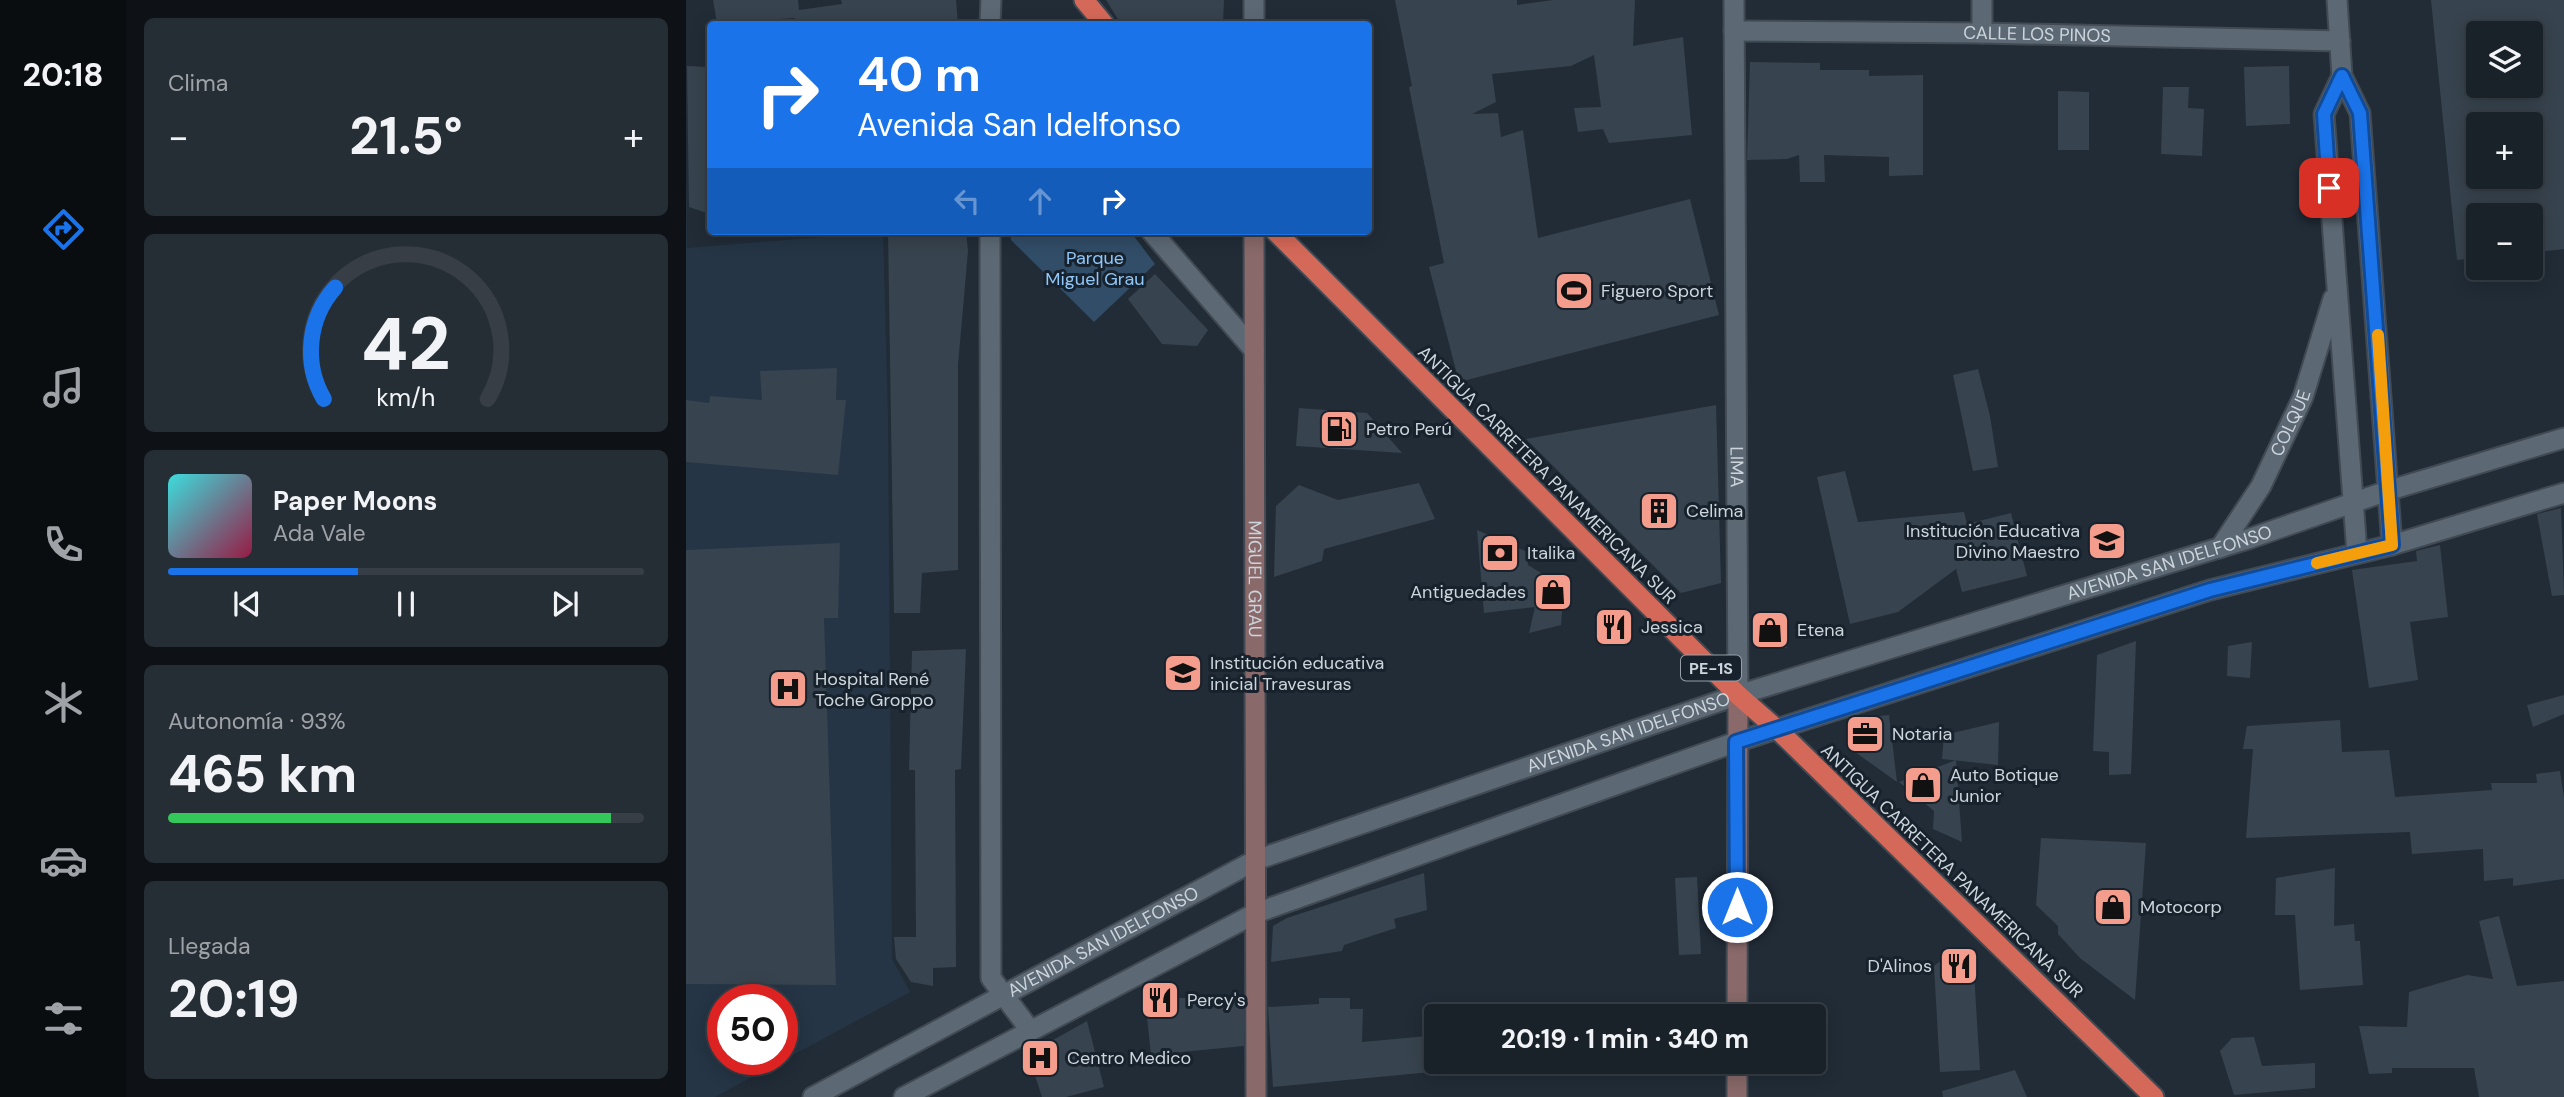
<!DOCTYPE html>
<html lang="es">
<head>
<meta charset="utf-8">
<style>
	:root { --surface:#192129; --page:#262e35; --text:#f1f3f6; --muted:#9fa3a8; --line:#373e46; --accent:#1a73e8 }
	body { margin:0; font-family:"DM Sans",sans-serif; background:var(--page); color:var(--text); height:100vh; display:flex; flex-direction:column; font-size:26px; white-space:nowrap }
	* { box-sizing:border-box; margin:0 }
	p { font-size:23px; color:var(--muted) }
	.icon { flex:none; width:38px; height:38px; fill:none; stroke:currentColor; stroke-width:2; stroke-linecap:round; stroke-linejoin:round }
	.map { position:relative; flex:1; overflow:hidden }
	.panel { display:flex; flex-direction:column; gap:18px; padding:18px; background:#0e1217; width:560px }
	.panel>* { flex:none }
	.top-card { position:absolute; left:21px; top:21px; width:665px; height:214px; border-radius:7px; box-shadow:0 4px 18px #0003,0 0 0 2px var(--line); background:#1a73e8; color:#fff; overflow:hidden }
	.buttons { position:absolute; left:1780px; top:21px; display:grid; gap:14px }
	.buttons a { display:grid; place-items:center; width:77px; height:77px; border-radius:7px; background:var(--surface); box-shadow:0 4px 18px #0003,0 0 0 2px var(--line); font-size:35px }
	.speed { position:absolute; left:21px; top:984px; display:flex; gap:14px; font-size:35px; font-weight:700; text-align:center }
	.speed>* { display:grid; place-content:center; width:91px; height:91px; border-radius:50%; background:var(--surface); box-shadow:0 4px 18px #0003,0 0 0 2px var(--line); line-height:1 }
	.speed .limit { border:10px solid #d22; background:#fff; color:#111 }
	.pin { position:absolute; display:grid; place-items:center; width:60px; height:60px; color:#fff; margin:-30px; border-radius:14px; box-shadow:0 4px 10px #0006 }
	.me { position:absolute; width:77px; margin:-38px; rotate:0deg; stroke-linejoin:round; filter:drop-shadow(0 0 5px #0008) }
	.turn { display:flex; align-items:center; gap:24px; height:147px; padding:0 35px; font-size:32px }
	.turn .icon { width:91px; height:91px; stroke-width:2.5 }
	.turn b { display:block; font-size:49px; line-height:60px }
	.lanes { display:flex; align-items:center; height:66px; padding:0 35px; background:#0003; justify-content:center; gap:35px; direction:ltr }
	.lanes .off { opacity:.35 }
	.big { font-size:52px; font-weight:700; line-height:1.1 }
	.panel .tile { flex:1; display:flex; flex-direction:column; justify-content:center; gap:10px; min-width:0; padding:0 24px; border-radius:10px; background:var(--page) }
	.panel .dial { align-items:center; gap:0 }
	.dial svg { height:182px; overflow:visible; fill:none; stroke:var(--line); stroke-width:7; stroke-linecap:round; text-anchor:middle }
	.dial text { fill:var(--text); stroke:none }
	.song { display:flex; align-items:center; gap:21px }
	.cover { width:84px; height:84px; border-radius:10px; background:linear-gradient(135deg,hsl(180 70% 55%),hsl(340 70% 35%)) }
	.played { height:7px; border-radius:4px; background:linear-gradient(90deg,var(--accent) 40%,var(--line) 40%) }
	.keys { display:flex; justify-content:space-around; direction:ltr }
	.heat { display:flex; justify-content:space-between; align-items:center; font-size:38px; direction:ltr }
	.charge { height:10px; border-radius:5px; background:linear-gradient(90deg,#34c759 93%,var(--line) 0) }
	.trip { position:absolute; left:738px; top:1004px; width:402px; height:70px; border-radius:7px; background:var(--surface); box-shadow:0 4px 18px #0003,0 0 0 2px var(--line); font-weight:700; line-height:70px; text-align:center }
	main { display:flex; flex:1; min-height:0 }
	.dock { display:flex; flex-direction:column; width:126px; justify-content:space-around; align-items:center; background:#0a0d10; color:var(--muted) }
	.dock .icon { width:49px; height:49px }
	.dock .on { color:var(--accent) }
	.dock b { font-size:32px; color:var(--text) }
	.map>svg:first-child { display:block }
</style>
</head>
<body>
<main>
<nav class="dock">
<b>20:18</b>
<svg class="icon on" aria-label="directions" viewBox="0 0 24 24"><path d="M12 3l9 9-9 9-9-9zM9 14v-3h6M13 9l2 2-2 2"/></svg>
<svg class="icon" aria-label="music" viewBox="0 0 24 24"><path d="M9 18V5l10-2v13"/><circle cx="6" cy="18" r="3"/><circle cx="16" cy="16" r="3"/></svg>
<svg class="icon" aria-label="phone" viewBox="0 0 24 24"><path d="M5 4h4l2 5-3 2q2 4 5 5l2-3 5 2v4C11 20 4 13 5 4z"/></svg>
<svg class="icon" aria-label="climate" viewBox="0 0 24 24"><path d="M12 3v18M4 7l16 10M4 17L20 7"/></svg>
<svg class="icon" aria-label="car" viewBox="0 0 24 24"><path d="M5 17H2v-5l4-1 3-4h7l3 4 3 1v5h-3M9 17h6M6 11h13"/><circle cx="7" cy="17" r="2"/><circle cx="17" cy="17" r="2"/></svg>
<svg class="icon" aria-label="filters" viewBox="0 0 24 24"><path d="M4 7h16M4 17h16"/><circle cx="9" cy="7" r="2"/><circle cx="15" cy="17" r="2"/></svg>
</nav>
<section class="panel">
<div class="tile"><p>Clima</p>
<div class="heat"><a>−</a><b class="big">21.5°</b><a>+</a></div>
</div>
<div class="tile dial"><svg viewBox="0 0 100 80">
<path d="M14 69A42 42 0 1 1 86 69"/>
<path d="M14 69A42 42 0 0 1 19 20" stroke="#1a73e8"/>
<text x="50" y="56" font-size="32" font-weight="700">42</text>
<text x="50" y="72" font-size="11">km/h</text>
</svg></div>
<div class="tile">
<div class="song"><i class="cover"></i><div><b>Paper Moons</b><p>Ada Vale</p></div></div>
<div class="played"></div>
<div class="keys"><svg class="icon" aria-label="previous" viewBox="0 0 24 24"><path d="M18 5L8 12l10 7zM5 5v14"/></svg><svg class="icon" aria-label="pause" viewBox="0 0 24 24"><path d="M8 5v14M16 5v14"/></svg><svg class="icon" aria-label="next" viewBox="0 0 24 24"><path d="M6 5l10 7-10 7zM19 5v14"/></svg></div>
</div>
<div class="tile"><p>Autonomía · 93%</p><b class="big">465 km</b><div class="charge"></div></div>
<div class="tile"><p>Llegada</p><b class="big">20:19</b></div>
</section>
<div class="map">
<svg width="1878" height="1097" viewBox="0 0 1878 1097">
	<rect width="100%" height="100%" fill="#212c37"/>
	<!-- built -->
	<path fill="#253545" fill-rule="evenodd" d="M0,175L1,248L197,232L202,418L206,959L224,992L29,1097H0ZM37,999H96V1059H37Z"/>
	<!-- green -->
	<polygon fill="#314d67" points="324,231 444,231 469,264 408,322 325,240"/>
	<!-- building -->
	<g fill="#37434e" fill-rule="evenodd">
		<polygon points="27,0 112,0 113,10 156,4 155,0 270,0 272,24 109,24 109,18 31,23"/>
		<polygon points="420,0 538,0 537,24 435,24"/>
		<polygon points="709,0 831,0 831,5 867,0 949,0 947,46 997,37 1006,135 923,143 917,129 892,132 888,108 915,107 908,55 885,66 806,74 810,102 786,114 812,113 815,137 837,130 852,238 1004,199 1033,315 773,382 743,267 758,263 723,87 726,86"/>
		<path d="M1745,0H1878V249L1844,253V215H1792V258L1771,260ZM1792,33H1844V86H1792ZM1792,124H1844V177H1792Z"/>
		<polygon points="1064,62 1134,63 1134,70 1183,70 1183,76 1237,75 1237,175 1203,176 1203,157 1138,155 1139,182 1114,182 1113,155 1101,159 1061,160"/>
		<polygon points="1,66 24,67 24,214 3,207"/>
		<polygon points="1603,66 1604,124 1560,126 1558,67"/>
		<polygon points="1477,87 1503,87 1502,108 1518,109 1516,156 1475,154"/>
		<polygon points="1372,91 1403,92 1403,150 1372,150"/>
		<polygon points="202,231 280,231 282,251 272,365 272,570 236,573 234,613 208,613"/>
		<polygon points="469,274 522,330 511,346 476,344 442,299"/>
		<polygon points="151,368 150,400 160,400 152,475 0,462 0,400 23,403 24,396 76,400 74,371"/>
		<polygon points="1292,369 1304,416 1312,467 1287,471 1267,375"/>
		<polygon points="1030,405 1035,583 995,593 840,439"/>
		<polygon points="613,408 681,413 716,453 610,446"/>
		<polygon points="1159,471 1172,522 1278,512 1281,524 1325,513 1341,576 1276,592 1270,569 1212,612 1164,624 1131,477"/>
		<polygon points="733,483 749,519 638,549 636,561 588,577 590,506 613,485 652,500"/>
		<polygon points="1875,508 1878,595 1866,596 1851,514"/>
		<polygon points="791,530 841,552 842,565 878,587 875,625 843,633 849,607 798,613"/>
		<polygon points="154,543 152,618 138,618 150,985 0,984 0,550"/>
		<polygon points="1754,545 1762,617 1724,622 1732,680 1683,688 1666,570 1731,561 1730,551"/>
		<polygon points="1099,619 1101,648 1081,649 1070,638 1068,622"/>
		<polygon points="1450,641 1445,774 1423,775 1423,752 1407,751 1411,655"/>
		<polygon points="1566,642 1564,678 1541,676 1542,646"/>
		<polygon points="280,649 275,769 269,770 270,967 247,968 247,986 225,982 210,959 208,937 230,937 229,770 223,770 226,651"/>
		<polygon points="1878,695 1878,714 1847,727 1841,705"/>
		<polygon points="1203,715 1211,782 1169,752 1165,719"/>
		<polygon points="1654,720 1656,752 1703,750 1709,797 1806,790 1805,783 1851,783 1850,774 1874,771 1878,798 1878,879 1827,886 1827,878 1798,881 1797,849 1726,854 1724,832 1560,838 1567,749 1557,749 1561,726"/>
		<polygon points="1313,722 1312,765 1256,759 1258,735"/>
		<polygon points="1270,760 1276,842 1247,829 1248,811 1213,782"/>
		<polygon points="1355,838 1460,843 1449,1000 1394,958 1372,934 1372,926 1350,905"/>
		<polygon points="1649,868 1648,926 1668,924 1669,941 1674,941 1677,985 1614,990 1609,915 1589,915 1590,878"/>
		<polygon points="738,873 741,910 708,919 710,928 658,945 656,951 585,962 587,926 601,918"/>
		<polygon points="1011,877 1015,954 993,955 989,878"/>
		<polygon points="1813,916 1831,986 1878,981 1878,1097 1793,1097 1788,1068 1706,1068 1706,1073 1683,1074 1673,1026 1721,1027 1723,992 1781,975 1807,979 1793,921"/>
		<polygon points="1265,953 1288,973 1294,1070 1254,1072 1248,966"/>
		<polygon points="459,998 554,998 555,1008 558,1008 558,1046 465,1055"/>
		<polygon points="633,998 664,998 664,1009 677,1009 676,1042 742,1036 745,1072 587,1087 582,1007 633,1004"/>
		<polygon points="401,1021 418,1087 380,1097 356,1097 342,1054"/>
		<polygon points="1568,1037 1576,1066 1629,1063 1629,1088 1548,1095 1534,1051 1546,1038"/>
		<polygon points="1329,1070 1341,1097 1257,1097 1256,1091"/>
	</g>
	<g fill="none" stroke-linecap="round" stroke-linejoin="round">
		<!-- minor casing -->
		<g stroke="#414a53" stroke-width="23">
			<g id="minor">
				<polyline points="568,0 568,24"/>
				<path id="s1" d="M1048,0L1052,695"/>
				<polyline points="1296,0 1296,33"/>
				<polyline points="1651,0 1656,76 1674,113 1706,545"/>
				<polyline points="304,24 305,0"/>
				<path id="s2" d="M1048,31L1296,33L1654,41"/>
				<polyline points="1656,76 1638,114 1671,553"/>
				<polyline points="304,231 305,978 344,1030"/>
				<polyline points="465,231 568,350"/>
				<path id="s3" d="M1534,548L1575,486L1617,397L1647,299"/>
			</g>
		</g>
		<!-- tertiary casing -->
		<g stroke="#414a53" stroke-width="23">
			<g id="tertiary">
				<path id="s4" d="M127,1097L570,860L1052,695L1562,539L1701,491L1878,438"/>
				<polyline points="218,1097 570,913 1050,742 1524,590 1706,545 1878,493"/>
			</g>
		</g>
		<!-- secondary casing -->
		<g stroke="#414a53" stroke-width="23">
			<g id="secondary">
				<path id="s5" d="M568,231L570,1097"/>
				<polyline points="1051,1017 1052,695"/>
				<polyline points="1051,1062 1051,1097"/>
			</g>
		</g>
		<!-- trunk casing -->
		<g stroke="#414a53" stroke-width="23">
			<g id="trunk">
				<polyline points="398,0 418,24"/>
				<polyline points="589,231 1052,695 1092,730 1468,1097"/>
			</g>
		</g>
		<!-- minor -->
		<use href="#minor" stroke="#5c6975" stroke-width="19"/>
		<!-- tertiary -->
		<use href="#tertiary" stroke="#5c6975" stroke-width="19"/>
		<!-- secondary -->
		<use href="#secondary" stroke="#89696a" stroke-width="19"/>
		<!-- trunk -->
		<use href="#trunk" stroke="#d56959" stroke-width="19"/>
	</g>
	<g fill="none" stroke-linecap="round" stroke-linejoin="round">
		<!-- route casing -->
		<g stroke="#114b97" stroke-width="18">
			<polyline id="route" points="1051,907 1050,742 1524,590 1706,545 1674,113 1656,76 1638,114 1643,188"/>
		</g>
		<!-- route -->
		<use href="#route" stroke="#1a73e8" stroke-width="12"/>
		<!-- slow -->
		<polyline stroke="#f59e0b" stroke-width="12" points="1631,563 1706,545 1692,335"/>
	</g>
	<!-- icons -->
	<defs>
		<g id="stadium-square" transform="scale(2.0125)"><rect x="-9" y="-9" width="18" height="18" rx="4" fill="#f49d8c" stroke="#17222d"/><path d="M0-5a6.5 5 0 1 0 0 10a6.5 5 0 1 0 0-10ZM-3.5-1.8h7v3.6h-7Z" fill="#111"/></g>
		<g id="fuel-square" transform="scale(2.0125)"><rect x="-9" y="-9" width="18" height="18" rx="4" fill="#f49d8c" stroke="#17222d"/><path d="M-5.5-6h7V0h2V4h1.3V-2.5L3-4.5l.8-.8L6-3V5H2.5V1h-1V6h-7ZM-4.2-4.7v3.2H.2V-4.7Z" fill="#111"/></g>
		<g id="building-square" transform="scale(2.0125)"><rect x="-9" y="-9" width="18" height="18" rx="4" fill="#f49d8c" stroke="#17222d"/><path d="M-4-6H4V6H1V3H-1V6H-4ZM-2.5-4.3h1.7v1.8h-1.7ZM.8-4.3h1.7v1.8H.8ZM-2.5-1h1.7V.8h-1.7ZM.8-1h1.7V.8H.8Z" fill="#111"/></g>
		<g id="school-square" transform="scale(2.0125)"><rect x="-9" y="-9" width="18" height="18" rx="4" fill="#f49d8c" stroke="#17222d"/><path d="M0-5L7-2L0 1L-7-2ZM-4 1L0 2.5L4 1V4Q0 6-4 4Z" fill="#111"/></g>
		<g id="bank-square" transform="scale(2.0125)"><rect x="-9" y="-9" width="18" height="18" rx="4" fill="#f49d8c" stroke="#17222d"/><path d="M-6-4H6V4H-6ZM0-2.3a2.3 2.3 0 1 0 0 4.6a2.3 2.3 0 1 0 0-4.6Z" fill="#111"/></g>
		<g id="shop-square" transform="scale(2.0125)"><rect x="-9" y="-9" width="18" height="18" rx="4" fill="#f49d8c" stroke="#17222d"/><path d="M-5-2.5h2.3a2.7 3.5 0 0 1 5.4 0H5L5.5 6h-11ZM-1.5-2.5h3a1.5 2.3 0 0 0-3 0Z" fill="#111"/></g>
		<g id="restaurant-square" transform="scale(2.0125)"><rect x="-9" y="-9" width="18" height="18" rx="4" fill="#f49d8c" stroke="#17222d"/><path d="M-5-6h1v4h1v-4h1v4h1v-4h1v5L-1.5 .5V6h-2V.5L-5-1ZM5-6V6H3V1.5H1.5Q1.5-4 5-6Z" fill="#111"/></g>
		<g id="hospital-square" transform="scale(2.0125)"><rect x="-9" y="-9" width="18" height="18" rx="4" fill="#f49d8c" stroke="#17222d"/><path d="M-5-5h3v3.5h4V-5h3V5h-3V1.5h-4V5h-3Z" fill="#111"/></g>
		<g id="office-square" transform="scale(2.0125)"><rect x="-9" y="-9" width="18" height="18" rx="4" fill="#f49d8c" stroke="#17222d"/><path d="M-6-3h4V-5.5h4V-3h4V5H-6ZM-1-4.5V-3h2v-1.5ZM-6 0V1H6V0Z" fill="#111"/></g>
	</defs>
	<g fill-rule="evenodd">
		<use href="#stadium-square" x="888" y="291"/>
		<use href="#fuel-square" x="653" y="429"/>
		<use href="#building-square" x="973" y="511"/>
		<use href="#school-square" x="1421" y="541"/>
		<use href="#bank-square" x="814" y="553"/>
		<use href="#shop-square" x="867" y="592"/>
		<use href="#restaurant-square" x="928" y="627"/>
		<use href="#shop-square" x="1084" y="630"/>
		<use href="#school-square" x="497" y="673"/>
		<use href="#hospital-square" x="102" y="689"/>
		<use href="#office-square" x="1179" y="734"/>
		<use href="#shop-square" x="1237" y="785"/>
		<use href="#shop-square" x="1427" y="907"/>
		<use href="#restaurant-square" x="1273" y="966"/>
		<use href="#restaurant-square" x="474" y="1000"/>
		<use href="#hospital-square" x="354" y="1058"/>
	</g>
	<g text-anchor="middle" stroke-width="6" stroke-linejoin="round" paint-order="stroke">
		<!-- shield labels -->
		<rect fill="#17222d" stroke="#969fa8" stroke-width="2" x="995" y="655.5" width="60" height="25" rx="5"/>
		<g font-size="16" font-weight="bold" fill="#cdd5dc">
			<text x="1025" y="674">PE-1S</text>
		</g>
		<!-- street labels -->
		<g font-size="18" fill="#cdd5dc" stroke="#17222d">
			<text dy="6" stroke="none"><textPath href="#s2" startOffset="303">CALLE LOS PINOS</textPath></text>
			<text dy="6" stroke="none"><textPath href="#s3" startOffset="144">COLQUE</textPath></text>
			<text dy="6" stroke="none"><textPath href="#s1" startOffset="467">LIMA</textPath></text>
			<text transform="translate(861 475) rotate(45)" y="6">ANTIGUA CARRETERA PANAMERICANA SUR</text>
			<text dy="6" stroke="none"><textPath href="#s4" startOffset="1463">AVENIDA SAN IDELFONSO</textPath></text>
			<text dy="6" stroke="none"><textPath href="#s5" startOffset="348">MIGUEL GRAU</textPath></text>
			<text dy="6" stroke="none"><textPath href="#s4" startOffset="896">AVENIDA SAN IDELFONSO</textPath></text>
			<text transform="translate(1266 871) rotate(44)" y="6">ANTIGUA CARRETERA PANAMERICANA SUR</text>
			<text dy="6" stroke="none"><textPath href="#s4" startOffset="329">AVENIDA SAN IDELFONSO</textPath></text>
		</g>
		<!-- park labels -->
		<g font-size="18" fill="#90c7f9" stroke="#17222d">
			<text x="409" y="264">Parque<tspan x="409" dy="21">Miguel Grau</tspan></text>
		</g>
		<!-- poi labels -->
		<g font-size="18" fill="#cdd5dc" stroke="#17222d" text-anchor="start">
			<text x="915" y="297">Figuero Sport</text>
			<text x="680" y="435">Petro Perú</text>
			<text x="1000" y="517">Celima</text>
			<text x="1394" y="537" text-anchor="end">Institución Educativa<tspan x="1394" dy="21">Divino Maestro</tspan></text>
			<text x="841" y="559">Italika</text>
			<text x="840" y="598" text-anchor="end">Antiguedades</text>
			<text x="955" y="633">Jessica</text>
			<text x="1111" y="636">Etena</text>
			<text x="524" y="669">Institución educativa<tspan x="524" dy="21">inicial Travesuras</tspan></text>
			<text x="129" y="685">Hospital René<tspan x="129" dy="21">Toche Groppo</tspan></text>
			<text x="1206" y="740">Notaria</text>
			<text x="1264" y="781">Auto Botique<tspan x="1264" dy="21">Junior</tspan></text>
			<text x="1454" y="913">Motocorp</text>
			<text x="1246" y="972" text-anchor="end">D'Alinos</text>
			<text x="501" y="1006">Percy's</text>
			<text x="381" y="1064">Centro Medico</text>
		</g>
	</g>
</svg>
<div class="buttons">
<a><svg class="icon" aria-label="layers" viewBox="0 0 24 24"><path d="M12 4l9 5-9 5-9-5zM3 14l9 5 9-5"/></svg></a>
<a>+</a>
<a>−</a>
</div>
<div class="speed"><div class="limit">50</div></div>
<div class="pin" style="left:1643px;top:188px;background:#d93025"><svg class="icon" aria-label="arrive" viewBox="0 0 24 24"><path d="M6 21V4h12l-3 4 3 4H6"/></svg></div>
<svg class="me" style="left:1051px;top:907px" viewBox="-20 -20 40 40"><circle r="17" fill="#1a73e8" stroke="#fff" stroke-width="3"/><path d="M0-11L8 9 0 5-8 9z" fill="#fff"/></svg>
<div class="trip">20:19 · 1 min · 340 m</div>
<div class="top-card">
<div class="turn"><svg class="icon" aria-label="right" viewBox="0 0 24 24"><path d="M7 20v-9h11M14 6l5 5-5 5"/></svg><div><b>40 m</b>Avenida San Idelfonso</div></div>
<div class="lanes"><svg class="icon off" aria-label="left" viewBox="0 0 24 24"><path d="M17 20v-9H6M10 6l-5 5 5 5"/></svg><svg class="icon off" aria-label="ahead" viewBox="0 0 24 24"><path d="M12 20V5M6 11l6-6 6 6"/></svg><svg class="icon" aria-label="right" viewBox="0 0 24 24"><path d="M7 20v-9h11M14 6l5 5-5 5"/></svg></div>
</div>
</div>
</main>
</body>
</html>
